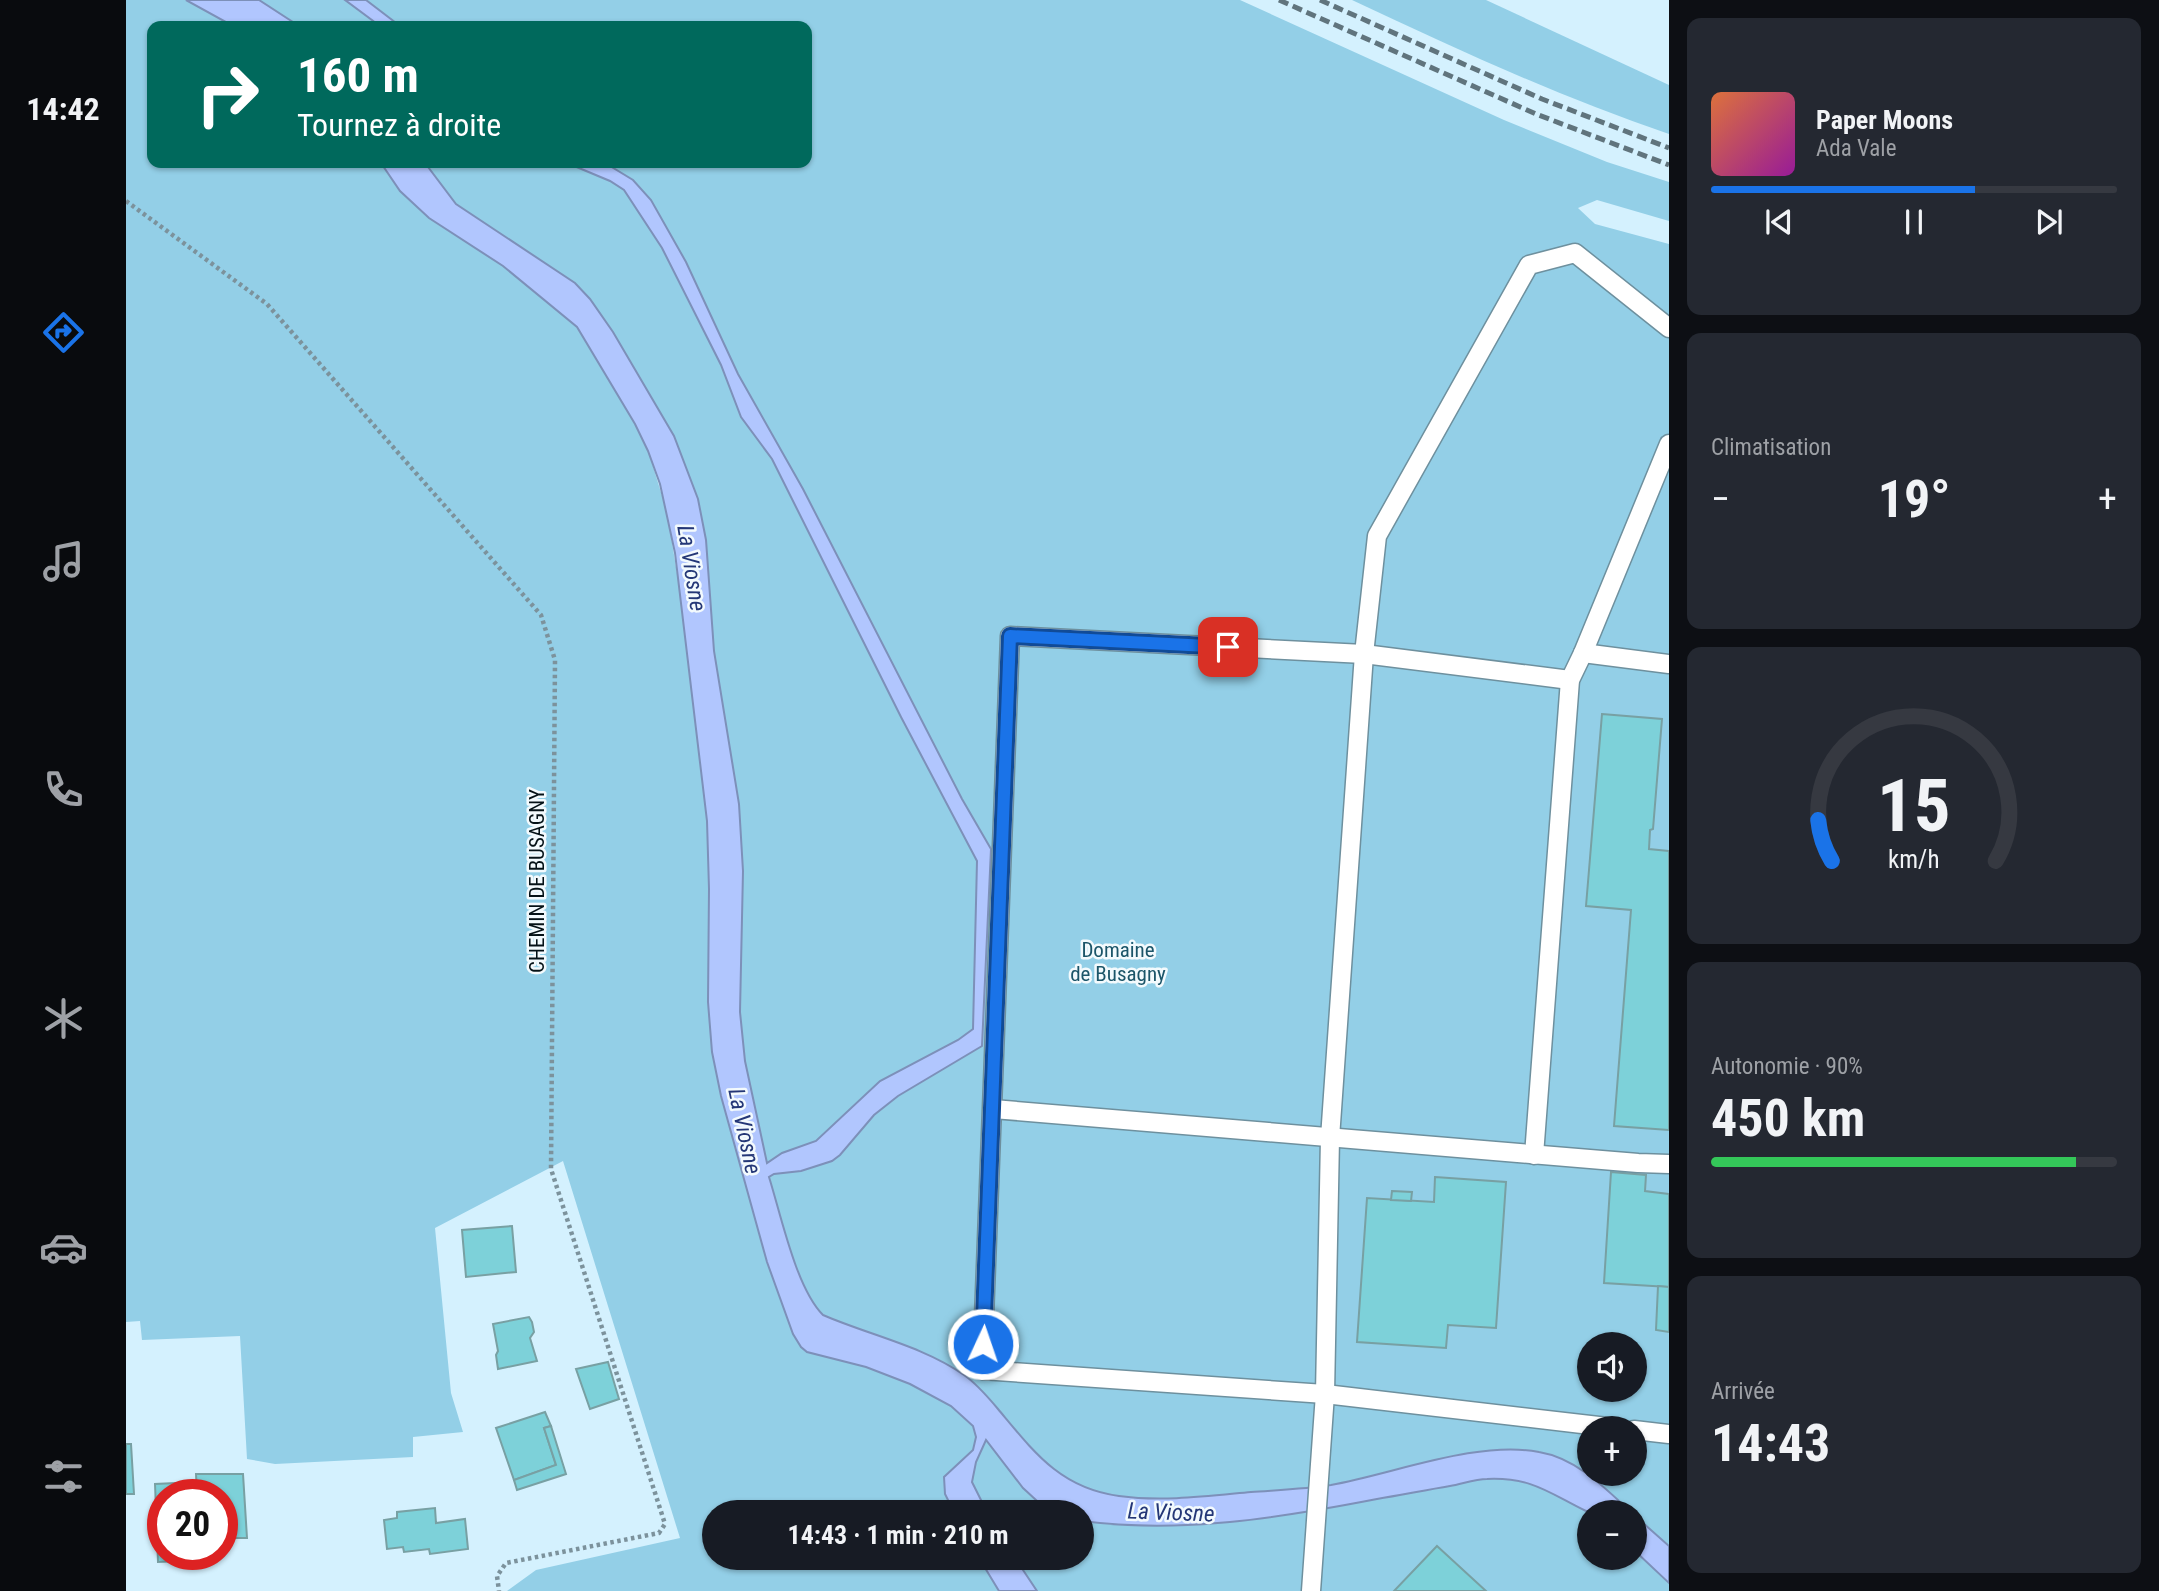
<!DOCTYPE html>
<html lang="fr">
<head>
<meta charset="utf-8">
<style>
	:root { --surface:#171b24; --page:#242831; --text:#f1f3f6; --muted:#9ea1a6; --line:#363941; --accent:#1a73e8 }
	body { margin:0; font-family:"Roboto Condensed",sans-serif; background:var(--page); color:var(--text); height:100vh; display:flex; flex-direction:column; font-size:26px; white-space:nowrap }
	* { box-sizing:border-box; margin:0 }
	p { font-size:23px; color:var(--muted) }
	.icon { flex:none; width:38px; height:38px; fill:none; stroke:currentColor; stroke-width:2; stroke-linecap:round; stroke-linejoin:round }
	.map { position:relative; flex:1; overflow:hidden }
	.sheet { display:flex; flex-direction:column; gap:18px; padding:18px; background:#0d0f14; width:490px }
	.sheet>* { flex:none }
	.top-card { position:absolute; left:21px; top:21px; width:665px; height:147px; border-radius:14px; box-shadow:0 2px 5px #0004; background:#00695c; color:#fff; overflow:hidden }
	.controls { position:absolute; left:1451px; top:1332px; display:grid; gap:14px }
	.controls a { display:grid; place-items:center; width:70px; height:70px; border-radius:50%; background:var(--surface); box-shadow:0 2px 5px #0004; font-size:35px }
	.speed { position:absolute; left:21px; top:1479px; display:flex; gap:14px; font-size:35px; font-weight:700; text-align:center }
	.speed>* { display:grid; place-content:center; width:91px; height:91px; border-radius:50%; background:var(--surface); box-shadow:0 2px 5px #0004; line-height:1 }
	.speed .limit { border:10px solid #d22; background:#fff; color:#111 }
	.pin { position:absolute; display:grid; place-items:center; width:60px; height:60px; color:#fff; margin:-30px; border-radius:14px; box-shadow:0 4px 10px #0006 }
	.me { position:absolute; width:77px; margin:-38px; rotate:3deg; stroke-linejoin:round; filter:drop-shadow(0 0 5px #0008) }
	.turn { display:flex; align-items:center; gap:24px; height:147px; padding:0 35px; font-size:32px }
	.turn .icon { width:91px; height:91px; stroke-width:2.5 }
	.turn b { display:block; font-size:49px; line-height:60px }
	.big { font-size:52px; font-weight:700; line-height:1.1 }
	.sheet .tile { flex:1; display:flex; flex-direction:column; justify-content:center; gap:10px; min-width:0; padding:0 24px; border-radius:14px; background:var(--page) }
	.sheet .dial { align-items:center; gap:0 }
	.dial svg { height:182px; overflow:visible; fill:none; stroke:var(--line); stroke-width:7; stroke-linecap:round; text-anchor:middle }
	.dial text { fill:var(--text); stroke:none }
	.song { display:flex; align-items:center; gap:21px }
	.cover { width:84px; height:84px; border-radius:10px; background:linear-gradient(135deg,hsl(20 70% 55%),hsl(300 70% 35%)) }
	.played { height:7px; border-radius:4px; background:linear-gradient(90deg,var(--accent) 65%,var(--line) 65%) }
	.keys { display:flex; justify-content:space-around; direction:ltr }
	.heat { display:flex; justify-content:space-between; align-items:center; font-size:38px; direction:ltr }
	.charge { height:10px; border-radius:5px; background:linear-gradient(90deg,#34c759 90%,var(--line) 0) }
	.trip { position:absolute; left:576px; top:1500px; width:392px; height:70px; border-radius:35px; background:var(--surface); box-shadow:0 2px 5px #0004; font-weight:700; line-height:70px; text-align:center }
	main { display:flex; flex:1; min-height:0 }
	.tabs { display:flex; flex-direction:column; width:126px; justify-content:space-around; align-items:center; background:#090b0e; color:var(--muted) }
	.tabs .icon { width:49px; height:49px }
	.tabs .selected { color:var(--accent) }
	.tabs b { font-size:32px; color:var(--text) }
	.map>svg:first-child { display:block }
</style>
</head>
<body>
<main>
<nav class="tabs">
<b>14:42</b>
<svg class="icon selected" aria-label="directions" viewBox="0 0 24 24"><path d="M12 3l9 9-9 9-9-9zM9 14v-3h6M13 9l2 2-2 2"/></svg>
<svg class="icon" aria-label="music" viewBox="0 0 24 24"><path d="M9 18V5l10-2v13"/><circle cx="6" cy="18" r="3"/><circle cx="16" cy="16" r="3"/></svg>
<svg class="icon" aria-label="phone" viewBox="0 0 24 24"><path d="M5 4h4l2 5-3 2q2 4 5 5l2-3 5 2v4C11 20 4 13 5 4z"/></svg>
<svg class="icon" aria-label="climate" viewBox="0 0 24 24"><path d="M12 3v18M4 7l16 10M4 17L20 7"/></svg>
<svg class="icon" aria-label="car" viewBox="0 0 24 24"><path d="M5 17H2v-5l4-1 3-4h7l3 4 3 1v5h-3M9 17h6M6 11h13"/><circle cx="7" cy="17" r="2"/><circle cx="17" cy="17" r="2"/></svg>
<svg class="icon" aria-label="filters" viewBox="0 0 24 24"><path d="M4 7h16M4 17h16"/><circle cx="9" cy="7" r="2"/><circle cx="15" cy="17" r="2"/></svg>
</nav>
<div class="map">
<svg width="1543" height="1591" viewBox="0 0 1543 1591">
	<rect width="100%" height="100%" fill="#d4f1fe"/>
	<!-- green -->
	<g fill="#93cfe7" fill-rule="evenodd">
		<path d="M0,0H60L107,26H26V163H255L274,191L303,218L377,266L451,327L509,424L522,450L541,512L556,604L563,533L480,346L278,163H681V26H141L100,0H1114L1378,120L1481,162L1543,182V221L1471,200L1452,208L1469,224L1543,244V1591H381L410,1570L554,1538L437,1161L309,1228L325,1393L337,1432L287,1437V1457L149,1464L121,1459L114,1336L16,1340L14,1321L0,1322ZM1463,1344H1508V1390H1463ZM1463,1428H1508V1474H1463ZM588,1512H956V1558H588ZM1463,1512H1508V1558H1463Z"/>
		<path d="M1226,0H1360L1543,85V134C1434,97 1330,49 1226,0Z"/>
	</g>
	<!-- water -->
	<g fill="#b1c6fe" stroke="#7d90b9" stroke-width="2">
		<polygon points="60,0 133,0 173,26 107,26"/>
		<polygon points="219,0 240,0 274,26 254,26"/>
		<path d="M255,163H299L330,204L449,283L464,299L487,332L548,436L572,499L580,540L588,651L613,804L617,871L614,1012L619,1061L641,1163L656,1153L690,1141L754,1081L832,1040L847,1029L851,861L775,717L646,459L615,417L595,365L536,248L498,190L484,181L441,163H479L507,180L525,200L560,262L612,374L677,489L836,799L865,849L856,1046L772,1096L748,1115L714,1155L706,1161L675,1171L648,1174L643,1177C655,1215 670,1288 697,1315C743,1335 797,1346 838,1375C851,1384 862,1397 872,1409C908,1452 934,1488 993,1496C1036,1502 1082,1496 1125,1492C1152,1490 1179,1489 1205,1485C1267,1474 1351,1440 1413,1452C1450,1458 1479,1488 1505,1512C1493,1512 1468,1515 1460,1511C1423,1493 1406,1477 1361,1479C1349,1479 1336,1484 1324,1486C1300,1490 1275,1495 1251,1499C1153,1518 1055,1534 956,1521V1512H923L897,1488L860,1440L850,1462L846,1482L861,1512H828L819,1494L818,1477L847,1450L850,1437L847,1426L825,1406L784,1384L740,1367L681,1352L675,1347L667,1334L641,1262L595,1096L586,1052L582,1002L583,889L581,821L549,553L534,484L522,451L509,424L451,327L377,266L303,218L274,191Z"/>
		<polygon points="1508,1515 1543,1546 1543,1583 1509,1551"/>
		<polygon points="853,1558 889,1558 911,1591 873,1591"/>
	</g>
	<!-- building -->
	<g fill="#7dd1d9" stroke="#78a0a3" stroke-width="2">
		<polygon points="1476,714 1536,719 1527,829 1524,830 1523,849 1543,851 1543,1130 1488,1126 1505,910 1460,906"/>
		<polygon points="1485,1172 1520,1175 1519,1191 1543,1194 1543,1287 1478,1283"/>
		<polygon points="1309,1177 1380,1182 1370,1328 1322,1325 1320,1348 1231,1342 1241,1198 1308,1202"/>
		<polygon points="1266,1191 1286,1192 1285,1201 1265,1200"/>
		<polygon points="386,1226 390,1272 340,1277 336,1230"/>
		<polygon points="1532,1286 1543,1287 1543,1332 1530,1330"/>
		<polygon points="403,1317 406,1322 408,1332 404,1338 411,1361 372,1369 370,1355 372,1351 367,1324"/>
		<polygon points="482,1362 493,1399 464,1409 450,1369"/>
		<polygon points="419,1412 425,1426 418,1428 430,1465 388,1480 370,1428"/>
		<polygon points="425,1426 440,1474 391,1490 388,1480 430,1465 418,1428"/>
		<polygon points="0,1444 5,1444 8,1494 0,1494"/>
		<polygon points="70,1474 117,1474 121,1538 105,1538 102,1508 96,1508 96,1494 71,1494"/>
		<polygon points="71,1482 71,1494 37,1494 37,1554 54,1554 54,1561 32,1562 29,1484"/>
		<polygon points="309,1508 310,1523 339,1519 342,1549 304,1554 303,1549 278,1552 277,1547 261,1549 258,1520 271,1518 271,1512"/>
		<polygon points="1311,1546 1360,1591 1268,1591"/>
	</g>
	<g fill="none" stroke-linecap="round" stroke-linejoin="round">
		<!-- lane casing -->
		<g stroke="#6e909e" stroke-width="21">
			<g id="lane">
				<polyline points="1457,653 1543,664"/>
				<polyline points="1444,680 1238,654 884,636 856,1370 1199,1394 1490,1428"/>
				<polyline points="867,1109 1512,1163 1543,1164"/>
				<polyline points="1408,1155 1444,680 1457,653 1543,444"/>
				<polyline points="1508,1430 1543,1434"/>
				<polyline points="1185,1591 1199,1394 1204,1138 1238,654 1251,536 1403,265 1449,253 1543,328"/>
			</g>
		</g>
		<!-- path -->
		<polyline stroke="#7c929c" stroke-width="4.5" stroke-dasharray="3.5 3.5" stroke-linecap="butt" points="0,201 141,304 415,615 429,660 425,1169 539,1524 533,1533 380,1563 371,1576 373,1591"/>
		<!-- lane -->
		<use href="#lane" stroke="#fff" stroke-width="18"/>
		<!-- rail -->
		<g stroke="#60747d" stroke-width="5" stroke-dasharray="10 5" stroke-linecap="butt">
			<polyline points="1153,0 1410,114 1543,165"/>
			<polyline points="1194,0 1416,99 1543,148"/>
		</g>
	</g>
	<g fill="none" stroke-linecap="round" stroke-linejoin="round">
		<!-- route casing -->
		<g stroke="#114b97" stroke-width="18">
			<polyline id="route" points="857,1344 884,636 1102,647"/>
		</g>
		<!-- route -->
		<use href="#route" stroke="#1a73e8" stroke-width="12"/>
	</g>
	<g text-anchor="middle" stroke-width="5" stroke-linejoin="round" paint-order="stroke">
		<!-- street labels -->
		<g font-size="21" fill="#051217" stroke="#f3fafd">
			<text transform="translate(411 881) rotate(-90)" y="7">CHEMIN DE BUSAGNY</text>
		</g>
		<!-- park labels -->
		<g font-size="21" fill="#1b5569" stroke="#f3fafd">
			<text x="992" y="957">Domaine<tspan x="992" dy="24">de Busagny</tspan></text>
		</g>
		<!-- water labels -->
		<g font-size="23" font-style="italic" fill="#243777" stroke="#f3fafd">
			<text transform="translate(566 568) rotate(81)" y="8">La Viosne</text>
			<text transform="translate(619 1131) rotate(78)" y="8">La Viosne</text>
			<text transform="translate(1045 1512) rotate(2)" y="8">La Viosne</text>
		</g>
	</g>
</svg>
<div class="controls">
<a><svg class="icon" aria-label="sound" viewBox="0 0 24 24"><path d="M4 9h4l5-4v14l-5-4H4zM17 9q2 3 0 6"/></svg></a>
<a>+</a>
<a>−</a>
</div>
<div class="speed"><div class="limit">20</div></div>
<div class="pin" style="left:1102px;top:647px;background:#d93025"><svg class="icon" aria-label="arrive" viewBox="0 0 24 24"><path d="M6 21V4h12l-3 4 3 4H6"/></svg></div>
<svg class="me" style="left:857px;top:1344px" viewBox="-20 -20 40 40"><circle r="17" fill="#1a73e8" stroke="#fff" stroke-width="3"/><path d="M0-11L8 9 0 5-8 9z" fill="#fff"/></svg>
<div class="trip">14:43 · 1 min · 210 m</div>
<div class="top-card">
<div class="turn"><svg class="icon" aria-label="right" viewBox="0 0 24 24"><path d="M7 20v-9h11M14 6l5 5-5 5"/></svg><div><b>160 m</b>Tournez à droite</div></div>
</div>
</div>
<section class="sheet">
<div class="tile">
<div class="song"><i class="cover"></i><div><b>Paper Moons</b><p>Ada Vale</p></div></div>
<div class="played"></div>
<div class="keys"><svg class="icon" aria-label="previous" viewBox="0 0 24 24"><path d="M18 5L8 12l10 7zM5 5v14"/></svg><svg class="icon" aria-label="pause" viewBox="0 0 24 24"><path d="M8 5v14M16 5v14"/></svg><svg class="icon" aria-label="next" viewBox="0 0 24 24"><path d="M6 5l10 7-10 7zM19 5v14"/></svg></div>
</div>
<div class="tile"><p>Climatisation</p>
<div class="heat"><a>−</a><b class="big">19°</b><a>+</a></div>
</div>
<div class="tile dial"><svg viewBox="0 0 100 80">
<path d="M14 69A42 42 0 1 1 86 69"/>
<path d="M14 69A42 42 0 0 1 8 51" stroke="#1a73e8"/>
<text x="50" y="56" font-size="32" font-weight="700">15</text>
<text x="50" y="72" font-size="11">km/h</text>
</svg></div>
<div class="tile"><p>Autonomie · 90%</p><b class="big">450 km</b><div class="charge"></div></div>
<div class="tile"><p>Arrivée</p><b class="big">14:43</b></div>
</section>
</main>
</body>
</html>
